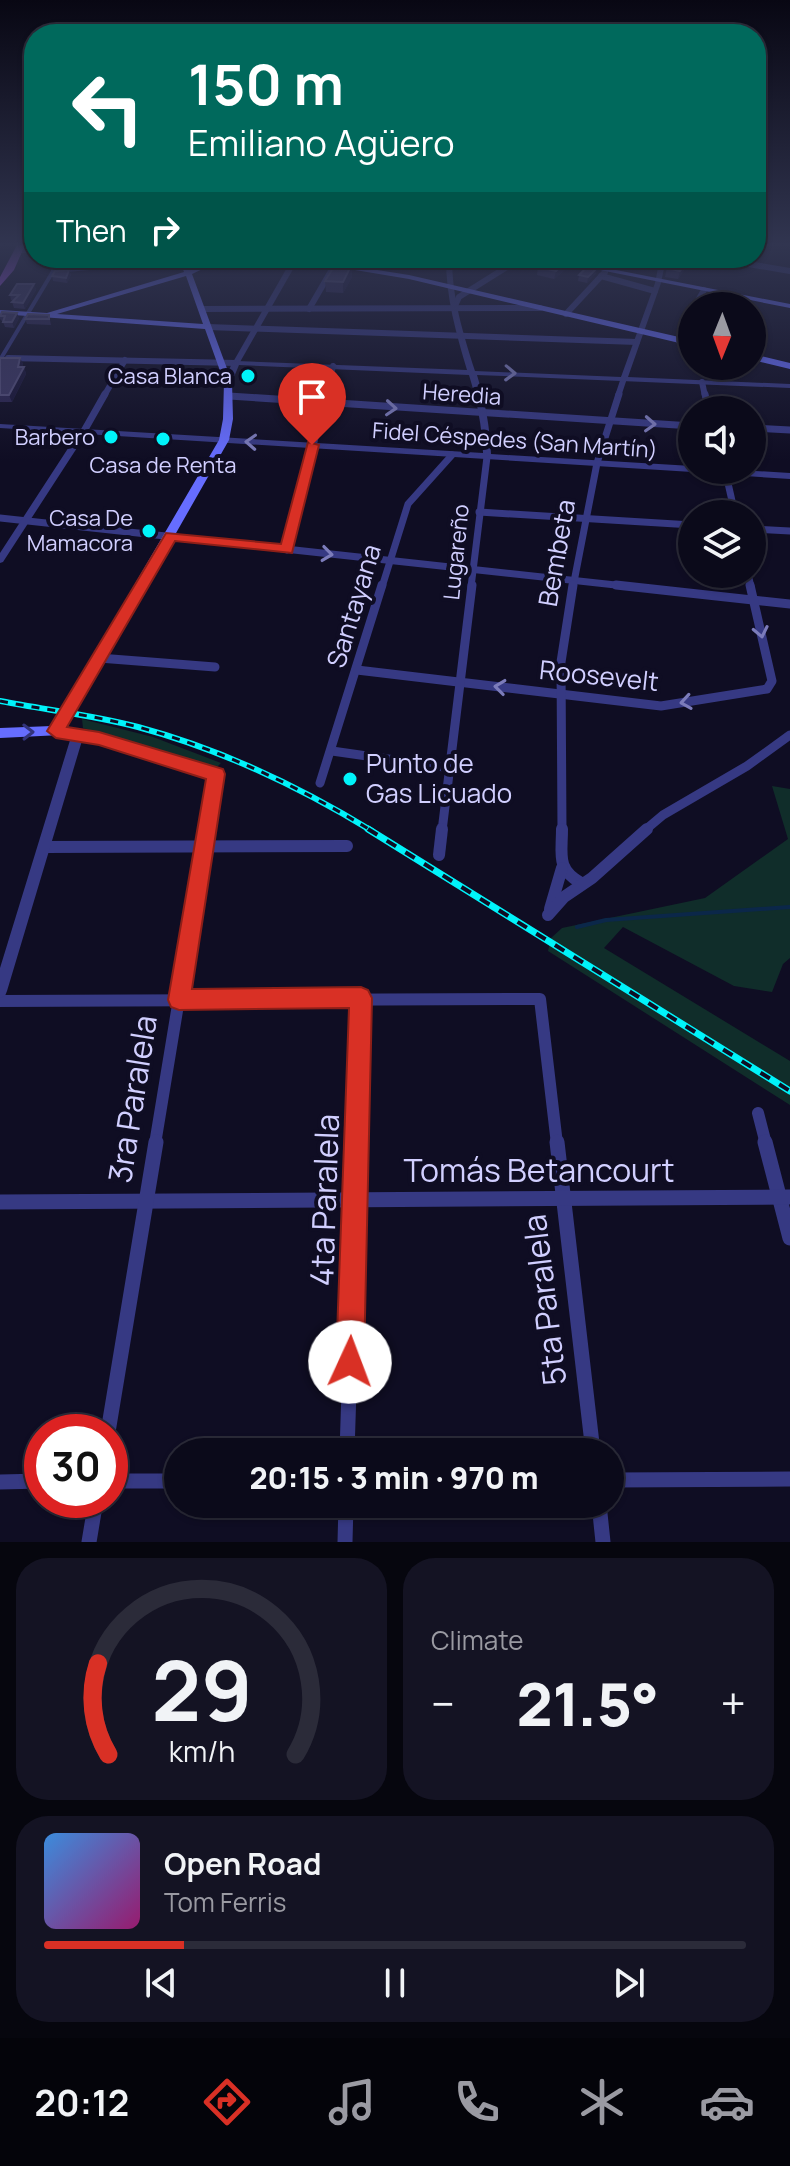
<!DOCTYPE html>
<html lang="en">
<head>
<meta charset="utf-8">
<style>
	:root { --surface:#0b0a1a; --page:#141323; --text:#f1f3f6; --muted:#9a9aa2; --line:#2b2b39; --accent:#d93025 }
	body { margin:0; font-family:Manrope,sans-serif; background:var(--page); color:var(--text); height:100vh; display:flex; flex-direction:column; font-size:30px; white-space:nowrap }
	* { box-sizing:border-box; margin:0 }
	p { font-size:26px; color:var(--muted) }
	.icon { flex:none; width:44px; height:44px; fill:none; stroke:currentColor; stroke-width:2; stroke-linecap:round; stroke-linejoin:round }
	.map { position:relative; height:1542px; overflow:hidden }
	.sheet { display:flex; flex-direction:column; gap:16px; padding:16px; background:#06060e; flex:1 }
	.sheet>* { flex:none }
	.banner { position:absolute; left:24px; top:24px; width:742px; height:244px; border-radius:32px; box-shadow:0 2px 6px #0004,0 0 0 2px var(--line); background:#00695c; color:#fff; overflow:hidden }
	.needle { width:52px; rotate:181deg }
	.tools { position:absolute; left:678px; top:292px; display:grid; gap:16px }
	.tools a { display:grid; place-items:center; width:88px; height:88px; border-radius:50%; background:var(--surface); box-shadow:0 2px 6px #0004,0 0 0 2px var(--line); font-size:40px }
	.speed { position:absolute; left:24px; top:1414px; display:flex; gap:16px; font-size:40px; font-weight:700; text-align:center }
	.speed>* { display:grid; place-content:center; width:104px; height:104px; border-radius:50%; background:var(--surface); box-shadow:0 2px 6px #0004,0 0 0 2px var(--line); line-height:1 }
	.speed .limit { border:12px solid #d22; background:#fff; color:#111 }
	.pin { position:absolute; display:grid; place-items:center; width:68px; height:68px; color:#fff; margin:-82px -34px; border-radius:50% 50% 50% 0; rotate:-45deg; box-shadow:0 0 8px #0007 }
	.pin .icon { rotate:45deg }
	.me { position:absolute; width:88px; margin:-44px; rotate:2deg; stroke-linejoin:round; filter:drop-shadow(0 0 6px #0008) }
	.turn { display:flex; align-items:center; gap:28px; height:168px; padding:0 32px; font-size:36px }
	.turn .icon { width:104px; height:104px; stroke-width:2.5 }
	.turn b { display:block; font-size:56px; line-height:68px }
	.then { display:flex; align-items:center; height:76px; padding:0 32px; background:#0003; gap:16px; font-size:30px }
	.big { font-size:60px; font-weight:800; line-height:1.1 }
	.sheet .widget { flex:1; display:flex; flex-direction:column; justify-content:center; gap:12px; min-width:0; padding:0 28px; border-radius:32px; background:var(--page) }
	.sheet .dial { align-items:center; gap:0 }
	.dial svg { height:208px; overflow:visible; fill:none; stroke:var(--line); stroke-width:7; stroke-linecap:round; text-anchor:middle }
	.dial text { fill:var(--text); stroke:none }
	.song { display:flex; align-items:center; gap:24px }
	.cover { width:96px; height:96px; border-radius:12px; background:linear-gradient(135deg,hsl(210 70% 55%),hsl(320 70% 35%)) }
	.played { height:8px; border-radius:4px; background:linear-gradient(90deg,var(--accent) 20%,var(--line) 20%) }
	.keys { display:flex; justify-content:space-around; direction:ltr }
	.heat { display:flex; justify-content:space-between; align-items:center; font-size:44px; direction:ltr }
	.sheet .tiles { flex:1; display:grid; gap:16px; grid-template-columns:1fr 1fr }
	.widget:last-child { grid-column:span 2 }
	.trip { position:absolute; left:164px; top:1438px; width:460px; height:80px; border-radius:40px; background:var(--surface); box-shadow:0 2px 6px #0004,0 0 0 2px var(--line); font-weight:800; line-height:80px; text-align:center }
	.tabs { display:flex; height:128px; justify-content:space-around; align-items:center; background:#04040a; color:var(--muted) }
	.tabs .icon { width:56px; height:56px }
	.tabs .current { color:var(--accent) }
	.tabs b { font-size:36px; color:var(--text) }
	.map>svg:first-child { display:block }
</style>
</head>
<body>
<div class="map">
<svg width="790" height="1542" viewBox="0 0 790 1542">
	<rect width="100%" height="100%" fill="#0f0d23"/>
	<!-- green -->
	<g fill="#102d2a">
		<polygon points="82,719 153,737 221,763 216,768 83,728"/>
		<polygon points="772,786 790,789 790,958 783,964 772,992 734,986 623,927 604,948 790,1061 790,1105 548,951 551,938 562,928 705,898 788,839"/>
	</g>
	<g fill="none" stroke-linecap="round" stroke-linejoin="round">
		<!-- stream -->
		<polyline stroke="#0b2749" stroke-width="4" points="577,927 606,920 790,907"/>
		<!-- pedestrian -->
		<polyline stroke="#363983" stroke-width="4" points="0,360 61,258"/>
		<!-- minor-far4 -->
		<g stroke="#363983" stroke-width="6">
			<polyline points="19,250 34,250"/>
			<polyline points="437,258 507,266"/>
			<polyline points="713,258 790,271"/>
			<polyline points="586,268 590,258"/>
			<polyline points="54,270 184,259"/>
			<polyline points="601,276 655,291"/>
			<polyline points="695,306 704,290"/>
			<polyline points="454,308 459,297 521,258"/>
			<polyline points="203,309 540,308"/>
			<polyline points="309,309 334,266"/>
			<polyline points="566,314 605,272"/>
			<polyline points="208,327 637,342"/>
			<polyline points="679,341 692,313"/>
			<polyline points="8,358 236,363 296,258"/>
			<polyline points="702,382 705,396"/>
			<polyline points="104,396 125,360"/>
			<polyline points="326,396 333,366"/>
			<polyline points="618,396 624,378"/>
		</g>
		<!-- minor-far3 -->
		<g stroke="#363983" stroke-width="7">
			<polyline points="705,394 709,410"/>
			<polyline points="229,396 692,426"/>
			<polyline points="752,428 790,430"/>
			<polyline points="84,431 105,394"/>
			<polyline points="725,470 735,514"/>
			<polyline points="479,512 692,525"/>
			<polyline points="0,518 634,587"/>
			<polyline points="752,529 790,531"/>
			<polyline points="287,550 326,394"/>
			<polyline points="748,574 751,587"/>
			<polyline points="382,587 408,504 452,455"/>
			<polyline points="471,587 487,457"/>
			<polyline points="573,587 597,463 619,394"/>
		</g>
		<!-- minor-far2 -->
		<g stroke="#363983" stroke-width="9">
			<polyline points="616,585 790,604"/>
			<polyline points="99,658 215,667"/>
			<polyline points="357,670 661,706 767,689 772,681 750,585"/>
			<polyline points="78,734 216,774 207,831"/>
			<polyline points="332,751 451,768"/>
			<polyline points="320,783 382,585"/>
			<polyline points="442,831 472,585"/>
			<polyline points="562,831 561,662 573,585"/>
			<polyline points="644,831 663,815 747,766 790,735"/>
		</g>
		<!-- minor-far1 -->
		<g stroke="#363983" stroke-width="12">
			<path d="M562,829C562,855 556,869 581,883"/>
			<polyline points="44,847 347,846"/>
			<polyline points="439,855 442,829"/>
			<polyline points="550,909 562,868"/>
			<polyline points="548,915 564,897 592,878 647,829"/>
			<polyline points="0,1001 540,999 557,1144"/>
			<polyline points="758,1113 766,1144"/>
			<polyline points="155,1144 207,829"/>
			<polyline points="357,1144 361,998"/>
		</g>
		<!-- minor -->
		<g stroke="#363983" stroke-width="15">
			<polyline points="557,1142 593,1452"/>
			<polyline points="765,1142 790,1238"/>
			<polyline points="0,1202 790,1197"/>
			<polyline points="108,1432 156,1142"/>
			<polyline points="347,1452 357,1142"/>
			<polyline points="610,1480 790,1479"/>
			<polyline points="110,1481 178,1481"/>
			<polyline points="0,1482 42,1481"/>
			<polyline points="599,1504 603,1542"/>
			<polyline points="89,1542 96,1500"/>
			<polyline points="345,1542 346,1504"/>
		</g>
		<!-- tertiary -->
		<g fill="#363983" fill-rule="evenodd">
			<path d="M446,258H452C452,298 463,333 475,371L621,377L655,283L660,258H666L661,283L628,377L790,384V388L477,375C485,401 490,427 491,454L692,466V470H696L692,472L86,434L3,562L0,563V553L78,433L0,428V424L483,453C482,426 477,401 469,375L239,365L231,384L224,382L232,363L236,361L467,370C456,333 446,298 446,258Z"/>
			<polygon points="696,470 739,470 790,473 790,479 700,473"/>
			<polygon points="56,727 78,730 84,734 7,991 5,996 0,998 0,968 71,737 52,734 50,731 52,728"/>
		</g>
		<!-- secondary -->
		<g fill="#666dff" fill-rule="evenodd">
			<path d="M179,258H187L191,269L216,258H226L192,274L232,382L233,419L229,440L61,735L0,738V728L52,726L219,440L223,419L224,382L205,329L0,314V310L47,313L184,272ZM186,276L203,324L57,314Z"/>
			<polygon points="283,258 301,258 409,275 692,340 692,346 409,279"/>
			<polygon points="540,258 555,258 790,304 790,308"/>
			<polygon points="752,354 790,363 790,369 752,360"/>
		</g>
		<!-- primary -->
		<polygon fill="#b356ff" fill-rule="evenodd" points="17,245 25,245 14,270 0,286 0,277"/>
		<!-- rail-far1 casing -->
		<g stroke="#00f3fa" stroke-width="6">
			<path id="rail-far1" d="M0,701C46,710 93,715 138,727C220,749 300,787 372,831"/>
		</g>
		<!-- rail casing -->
		<g stroke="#00f3fa" stroke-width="7">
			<polyline id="rail" points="368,829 790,1091"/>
		</g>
		<!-- rail-far1 -->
		<use href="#rail-far1" stroke="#0f0d23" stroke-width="3" stroke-dasharray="8" stroke-linecap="butt"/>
		<!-- rail -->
		<use href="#rail" stroke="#0f0d23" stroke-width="4" stroke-dasharray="11" stroke-linecap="butt"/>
	</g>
	<!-- wall -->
	<g fill="#2b2551">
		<polygon points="669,258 686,267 678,279 665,277"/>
		<polygon points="567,261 566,269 554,279 537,275 538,267"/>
		<polygon points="351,266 352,277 343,293 326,292 325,281"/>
		<polygon points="69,270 71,275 67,283 53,281 52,276"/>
		<polygon points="596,273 587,283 578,281 579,275"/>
		<polygon points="34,284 36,290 25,309 14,308 12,302 14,300 11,300 10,295"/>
		<polygon points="0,314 19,318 14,328 5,327 3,322 0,319"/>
		<polygon points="49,315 51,325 27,324 25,319"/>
		<polygon points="0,358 20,358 23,364 22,367 24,367 26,374 12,402 0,402"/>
	</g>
	<!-- shaded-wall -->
	<g fill="#181437">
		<polygon points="688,258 686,267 678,279 680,271"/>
		<polygon points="567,261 566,269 554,279 556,271"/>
		<polygon points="351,266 352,277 343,293 343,282"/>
		<polygon points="597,268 596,273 587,283 588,277"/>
		<polygon points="69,270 71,275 67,283 66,278"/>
		<polygon points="34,284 36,290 25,309 23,303"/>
		<polygon points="17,313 19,318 14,328 12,322"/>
		<polygon points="20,358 23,364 21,372 24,367 26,374 12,402 9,395"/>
	</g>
	<!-- building -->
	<g fill="#3c3764" stroke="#544f7c" stroke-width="2">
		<polygon points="550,258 554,258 567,261 556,271 538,267"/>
		<polygon points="669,258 688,258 680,271 667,268"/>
		<polygon points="335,265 351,266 343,282 325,281"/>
		<polygon points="586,268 597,268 588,277 579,275"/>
		<polygon points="69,270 66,278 52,276 55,271"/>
		<polygon points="17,284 34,284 23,303 12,302 19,295 10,295"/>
		<polygon points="2,312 17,313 12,322 3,322 5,316 0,316"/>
		<polygon points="28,314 49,315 49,319 25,319"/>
		<polygon points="0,358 20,358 18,367 24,367 9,395 0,395"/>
	</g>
	<!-- one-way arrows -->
	<defs><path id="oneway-chevron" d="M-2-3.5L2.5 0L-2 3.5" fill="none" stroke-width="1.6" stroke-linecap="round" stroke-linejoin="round" transform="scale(2)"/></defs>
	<g stroke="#7c7cbb">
		<use href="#oneway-chevron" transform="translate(510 373) rotate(2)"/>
		<use href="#oneway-chevron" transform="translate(391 408) rotate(4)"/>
		<use href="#oneway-chevron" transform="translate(650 424) rotate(3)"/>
		<use href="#oneway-chevron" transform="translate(251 442) rotate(-177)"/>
		<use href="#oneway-chevron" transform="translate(327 554) rotate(7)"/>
		<use href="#oneway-chevron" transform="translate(761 632) rotate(78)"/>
		<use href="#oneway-chevron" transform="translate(500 687) rotate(-173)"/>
		<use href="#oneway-chevron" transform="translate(686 702) rotate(171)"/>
	</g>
	<use stroke="#32337b" href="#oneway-chevron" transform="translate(28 732) rotate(-1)"/>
	<!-- sky -->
	<linearGradient id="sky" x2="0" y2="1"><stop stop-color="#080713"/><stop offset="0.53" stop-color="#313550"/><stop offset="1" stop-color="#313550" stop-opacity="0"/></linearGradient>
	<rect width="790" height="461" fill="url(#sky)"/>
	<!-- route -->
	<polygon fill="#d93025" stroke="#8d1f18" stroke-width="2" points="308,442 319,445 292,553 175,541 67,727 99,732 223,769 225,774 192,989 361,987 368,990 372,998 364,1362 360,1372 350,1376 340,1372 336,1362 349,1008 179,1010 171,1007 168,1000 206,779 99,745 56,738 47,731 166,533 281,544"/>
	<!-- markers -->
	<g fill="#00f3fa" stroke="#0f0d23" stroke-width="3">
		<circle cx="248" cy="376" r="8"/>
		<circle cx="111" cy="437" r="8"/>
		<circle cx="163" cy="439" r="8"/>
		<circle cx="149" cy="531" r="8"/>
		<circle cx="350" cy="779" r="8"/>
	</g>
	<g text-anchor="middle" stroke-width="8" stroke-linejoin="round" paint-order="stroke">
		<!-- far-poi labels -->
		<g font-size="22" fill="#d1cfff" stroke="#0f0d23" text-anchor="end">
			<text x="232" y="384">Casa Blanca</text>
			<text x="95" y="445">Barbero</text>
			<text x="163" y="473" text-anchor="middle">Casa de Renta</text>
			<text x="133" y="526">Casa De<tspan x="133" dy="25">Mamacora</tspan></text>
		</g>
		<!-- far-street labels -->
		<g font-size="22" fill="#d1cfff" stroke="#0f0d23">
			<text transform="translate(462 394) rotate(4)" y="8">Heredia</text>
			<text transform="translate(515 440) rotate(4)" y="8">Fidel Céspedes (San Martín)</text>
			<text transform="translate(456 552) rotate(-84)" y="8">Lugareño</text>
		</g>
		<!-- street labels -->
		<g font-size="26" fill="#d1cfff" stroke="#0f0d23">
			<text transform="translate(557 553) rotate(-80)" y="9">Bembeta</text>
			<text transform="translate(354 606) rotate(-73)" y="9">Santayana</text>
			<text transform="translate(599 676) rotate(6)" y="9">Roosevelt</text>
		</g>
		<!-- poi labels -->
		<g font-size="26" fill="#d1cfff" stroke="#0f0d23" text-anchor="start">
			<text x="366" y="773">Punto de<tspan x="366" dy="30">Gas Licuado</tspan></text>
		</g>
		<!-- near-street labels -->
		<g font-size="32" fill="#d1cfff" stroke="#0f0d23">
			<text transform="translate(133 1099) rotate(-81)" y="11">3ra Paralela</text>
			<text x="539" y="1182">Tomás Betancourt</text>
			<text transform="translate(325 1200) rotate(-88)" y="11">4ta Paralela</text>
			<text transform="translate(545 1300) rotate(-97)" y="11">5ta Paralela</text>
		</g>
	</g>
</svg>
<div class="tools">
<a><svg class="needle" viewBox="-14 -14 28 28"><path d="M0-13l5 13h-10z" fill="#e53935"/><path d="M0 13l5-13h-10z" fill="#9a9aa2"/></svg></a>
<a><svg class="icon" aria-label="sound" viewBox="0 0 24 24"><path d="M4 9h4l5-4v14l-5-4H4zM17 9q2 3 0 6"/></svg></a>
<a><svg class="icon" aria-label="layers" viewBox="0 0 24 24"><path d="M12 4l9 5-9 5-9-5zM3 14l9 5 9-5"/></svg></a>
</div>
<div class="speed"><div class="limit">30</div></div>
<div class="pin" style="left:312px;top:445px;background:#d93025"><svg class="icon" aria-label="arrive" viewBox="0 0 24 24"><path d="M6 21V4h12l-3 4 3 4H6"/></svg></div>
<svg class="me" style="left:350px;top:1362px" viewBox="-20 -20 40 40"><circle r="19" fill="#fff"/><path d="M0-13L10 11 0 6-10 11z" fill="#d93025"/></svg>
<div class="trip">20:15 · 3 min · 970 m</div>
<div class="banner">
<div class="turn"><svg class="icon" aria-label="left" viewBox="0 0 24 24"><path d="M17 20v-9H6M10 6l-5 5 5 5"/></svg><div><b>150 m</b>Emiliano Agüero</div></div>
<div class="then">Then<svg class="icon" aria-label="right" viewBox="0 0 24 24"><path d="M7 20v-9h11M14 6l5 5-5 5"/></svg></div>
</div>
</div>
<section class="sheet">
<div class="tiles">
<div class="widget dial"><svg viewBox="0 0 100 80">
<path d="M14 69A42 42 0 1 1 86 69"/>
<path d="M14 69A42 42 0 0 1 10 34" stroke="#d93025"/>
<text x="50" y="56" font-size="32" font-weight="700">29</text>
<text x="50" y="72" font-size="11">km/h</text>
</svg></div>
<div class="widget"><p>Climate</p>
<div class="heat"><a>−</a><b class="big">21.5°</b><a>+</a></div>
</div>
<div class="widget">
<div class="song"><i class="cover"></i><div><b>Open Road</b><p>Tom Ferris</p></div></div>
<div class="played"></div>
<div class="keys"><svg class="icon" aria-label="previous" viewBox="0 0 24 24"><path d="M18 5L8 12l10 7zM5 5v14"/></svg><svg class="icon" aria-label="pause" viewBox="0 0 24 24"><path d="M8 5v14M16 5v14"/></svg><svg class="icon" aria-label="next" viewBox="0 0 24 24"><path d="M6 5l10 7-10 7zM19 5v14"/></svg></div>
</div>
</div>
</section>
<nav class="tabs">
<b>20:12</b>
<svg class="icon current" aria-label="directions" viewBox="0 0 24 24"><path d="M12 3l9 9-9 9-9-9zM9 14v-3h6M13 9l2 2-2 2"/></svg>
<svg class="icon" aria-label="music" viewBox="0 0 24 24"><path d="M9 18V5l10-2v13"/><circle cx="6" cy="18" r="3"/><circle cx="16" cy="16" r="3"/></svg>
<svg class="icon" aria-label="phone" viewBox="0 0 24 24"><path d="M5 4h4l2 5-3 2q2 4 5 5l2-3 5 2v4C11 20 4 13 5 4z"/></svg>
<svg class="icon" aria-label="climate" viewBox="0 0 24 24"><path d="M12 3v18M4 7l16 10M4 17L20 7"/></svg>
<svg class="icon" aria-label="car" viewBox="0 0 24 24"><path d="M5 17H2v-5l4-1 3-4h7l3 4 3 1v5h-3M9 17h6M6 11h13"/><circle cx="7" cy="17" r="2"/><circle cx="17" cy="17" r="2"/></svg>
</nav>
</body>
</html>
